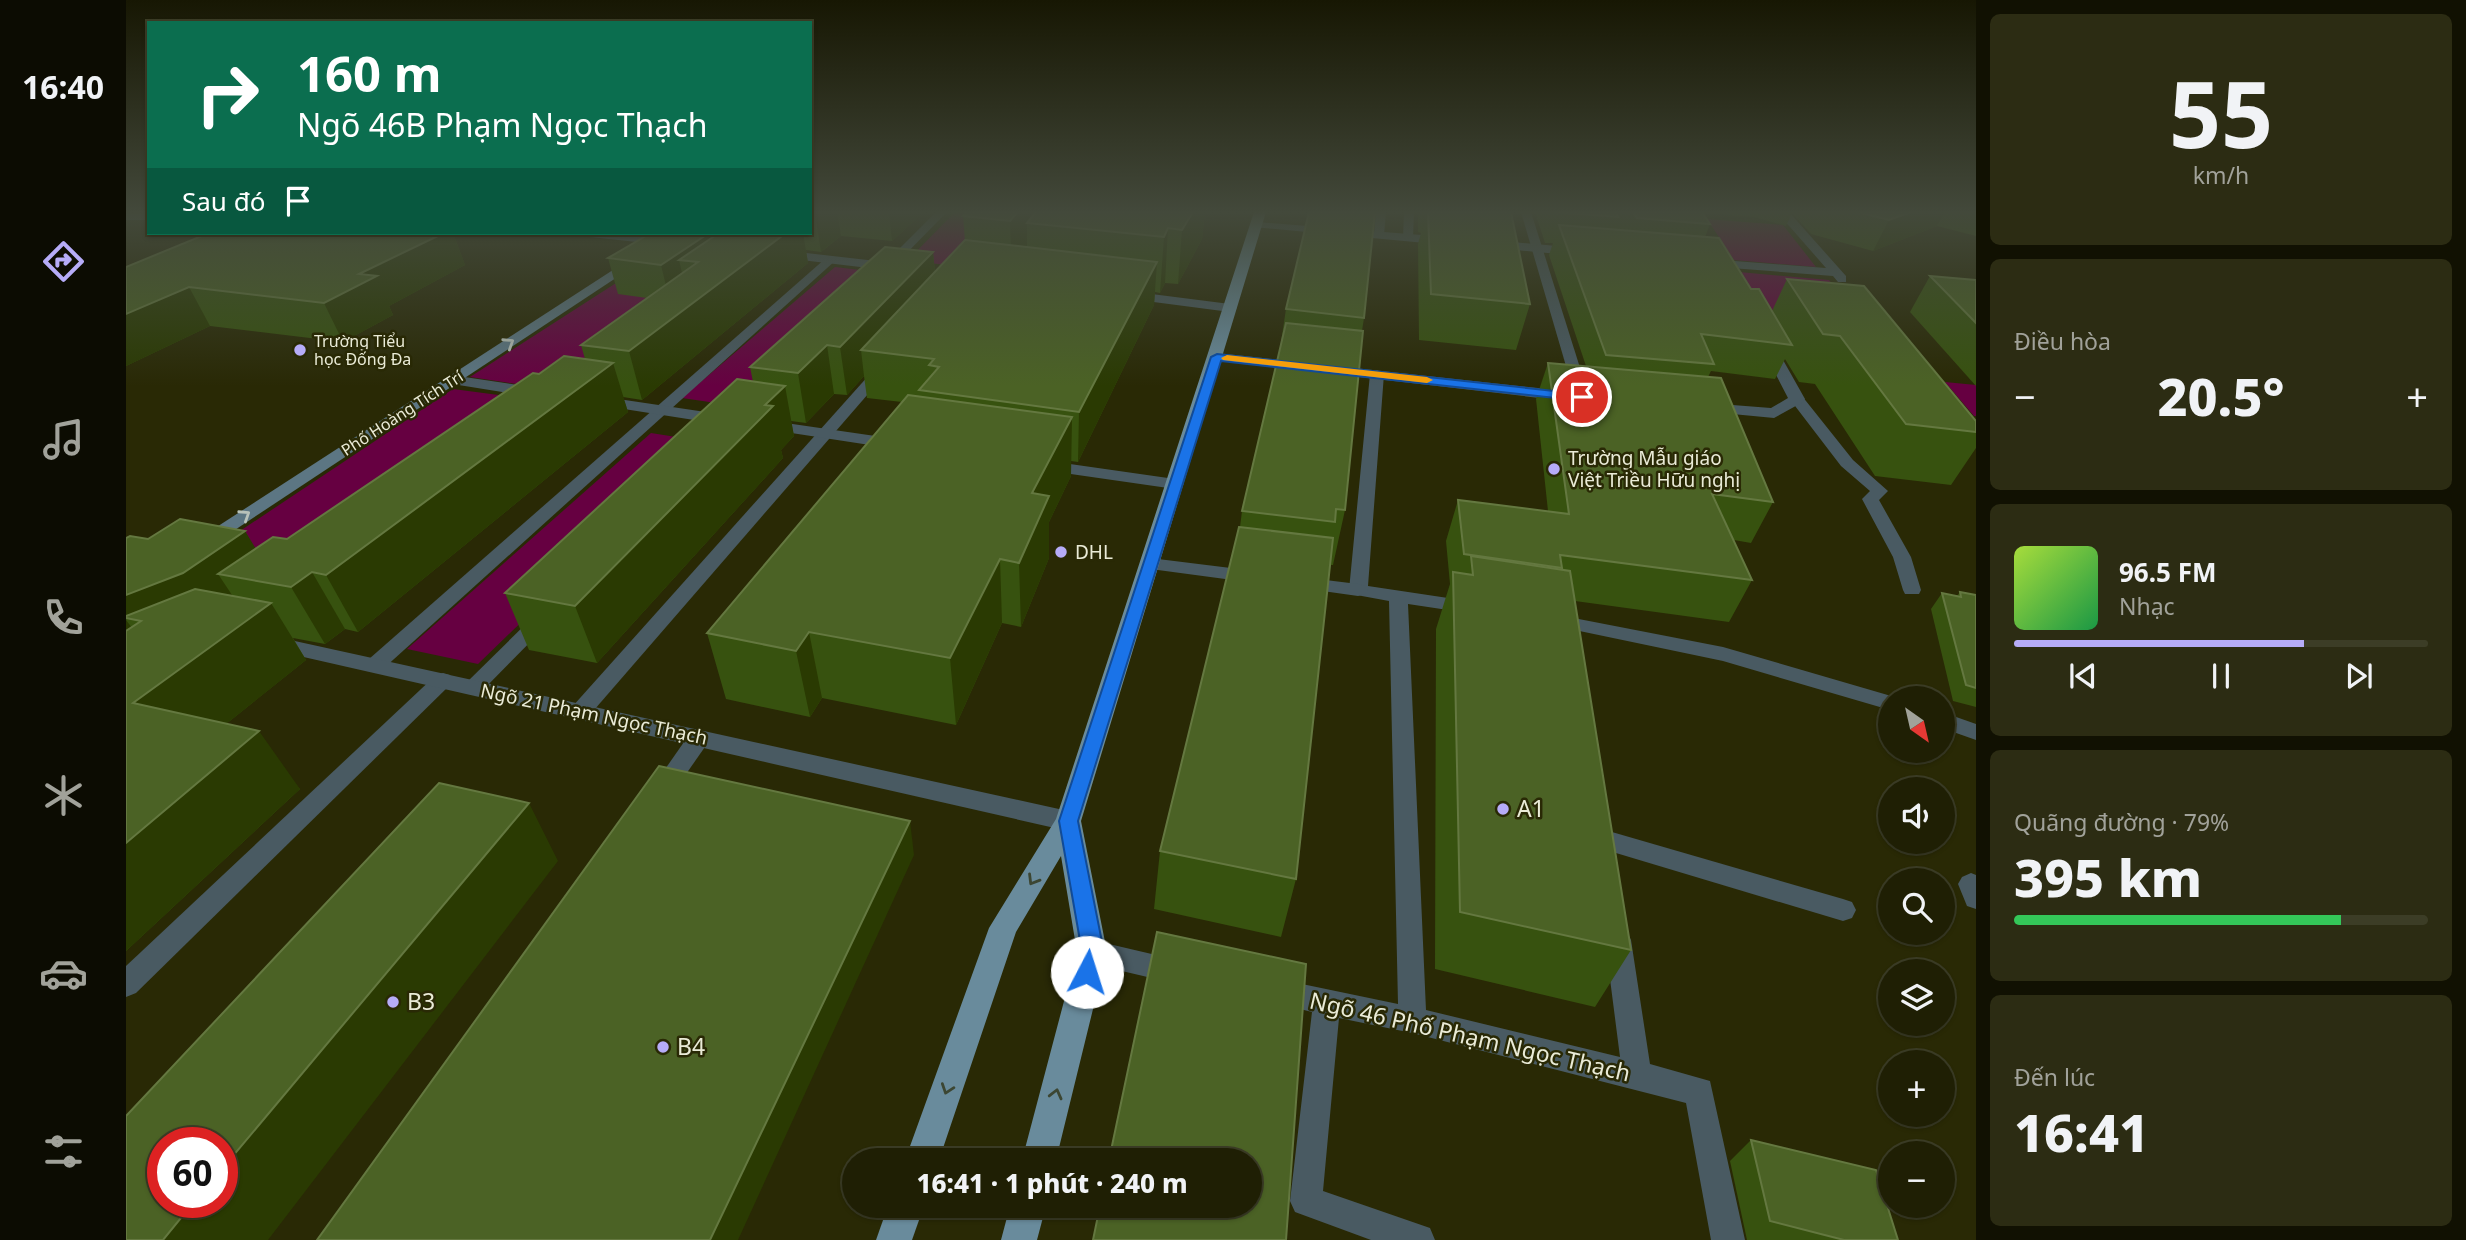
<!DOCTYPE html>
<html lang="vi">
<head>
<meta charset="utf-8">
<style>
	:root { --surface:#1f1f04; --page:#2c2c13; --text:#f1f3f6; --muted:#a1a29a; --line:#3c3d26; --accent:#b6acf8 }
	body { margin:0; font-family:"Noto Sans",sans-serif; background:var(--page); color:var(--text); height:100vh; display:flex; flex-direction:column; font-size:26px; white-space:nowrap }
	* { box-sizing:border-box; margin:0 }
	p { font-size:23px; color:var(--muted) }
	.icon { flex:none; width:38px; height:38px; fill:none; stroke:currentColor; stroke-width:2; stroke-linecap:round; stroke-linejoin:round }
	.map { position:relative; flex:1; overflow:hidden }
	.details { display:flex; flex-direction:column; gap:14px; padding:14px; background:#111102; width:490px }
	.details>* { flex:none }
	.hud { position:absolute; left:21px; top:21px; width:665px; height:214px; border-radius:0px; box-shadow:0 2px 5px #0004,0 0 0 2px var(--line); background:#0b6e4f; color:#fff; overflow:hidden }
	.needle { width:46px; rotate:146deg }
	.tools { position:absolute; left:1752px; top:686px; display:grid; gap:14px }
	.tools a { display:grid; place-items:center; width:77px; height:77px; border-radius:50%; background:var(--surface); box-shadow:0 2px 5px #0004,0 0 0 2px var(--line); font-size:35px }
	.speed { position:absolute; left:21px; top:1127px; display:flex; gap:14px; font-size:35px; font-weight:700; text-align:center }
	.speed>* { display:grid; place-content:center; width:91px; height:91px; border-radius:50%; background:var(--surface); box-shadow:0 2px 5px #0004,0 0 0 2px var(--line); line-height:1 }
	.speed .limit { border:10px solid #d22; background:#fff; color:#111 }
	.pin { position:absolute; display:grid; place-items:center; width:60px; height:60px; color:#fff; margin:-30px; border:4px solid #fff; border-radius:50%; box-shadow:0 2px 7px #0007 }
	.me { position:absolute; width:77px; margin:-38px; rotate:5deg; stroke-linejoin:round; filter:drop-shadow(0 0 5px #0008) }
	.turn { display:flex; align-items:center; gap:24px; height:147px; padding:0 35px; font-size:32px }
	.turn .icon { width:91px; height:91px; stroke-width:2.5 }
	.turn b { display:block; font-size:49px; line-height:60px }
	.then { display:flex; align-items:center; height:66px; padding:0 35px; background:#0003; gap:14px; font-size:26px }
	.big { font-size:52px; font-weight:800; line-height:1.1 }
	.details .tile { flex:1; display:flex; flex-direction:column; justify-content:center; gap:10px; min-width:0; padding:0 24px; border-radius:10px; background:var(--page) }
	.details .dial { align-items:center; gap:0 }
	.dial b { font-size:91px; line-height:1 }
	.song { display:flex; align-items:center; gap:21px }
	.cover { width:84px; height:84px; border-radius:10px; background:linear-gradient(135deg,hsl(80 70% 55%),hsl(140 70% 35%)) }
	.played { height:7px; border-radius:4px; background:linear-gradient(90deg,var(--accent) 70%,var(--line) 70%) }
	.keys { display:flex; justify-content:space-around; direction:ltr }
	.heat { display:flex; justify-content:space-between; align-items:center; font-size:38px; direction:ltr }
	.charge { height:10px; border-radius:5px; background:linear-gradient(90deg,#34c759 79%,var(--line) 0) }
	.trip { position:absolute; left:716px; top:1148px; width:420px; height:70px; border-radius:35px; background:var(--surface); box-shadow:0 2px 5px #0004,0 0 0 2px var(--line); font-weight:800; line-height:70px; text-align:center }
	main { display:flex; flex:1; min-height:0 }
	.menu { display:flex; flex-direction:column; width:126px; justify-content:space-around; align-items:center; background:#0c0c02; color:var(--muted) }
	.menu .icon { width:49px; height:49px }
	.menu .active { color:var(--accent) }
	.menu b { font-size:32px; color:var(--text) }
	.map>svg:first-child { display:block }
</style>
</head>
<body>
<main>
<nav class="menu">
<b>16:40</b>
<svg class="icon active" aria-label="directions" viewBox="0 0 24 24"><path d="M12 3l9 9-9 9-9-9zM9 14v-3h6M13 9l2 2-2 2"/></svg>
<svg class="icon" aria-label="music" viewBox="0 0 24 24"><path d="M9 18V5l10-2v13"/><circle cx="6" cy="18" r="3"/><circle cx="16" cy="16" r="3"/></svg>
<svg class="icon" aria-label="phone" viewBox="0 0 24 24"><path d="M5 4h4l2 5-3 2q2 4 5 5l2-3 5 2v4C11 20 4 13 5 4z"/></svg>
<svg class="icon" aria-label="climate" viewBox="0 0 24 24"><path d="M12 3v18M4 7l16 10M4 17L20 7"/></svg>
<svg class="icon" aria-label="car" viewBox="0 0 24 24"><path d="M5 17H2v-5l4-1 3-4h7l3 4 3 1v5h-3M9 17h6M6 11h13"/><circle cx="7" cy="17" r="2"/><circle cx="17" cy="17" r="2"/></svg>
<svg class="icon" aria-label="filters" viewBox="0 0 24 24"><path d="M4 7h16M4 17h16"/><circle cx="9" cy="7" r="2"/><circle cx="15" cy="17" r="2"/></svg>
</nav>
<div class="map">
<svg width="1850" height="1240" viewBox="0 0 1850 1240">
	<rect width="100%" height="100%" fill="#292905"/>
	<!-- green -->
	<g fill="#660041">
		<polygon points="829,212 870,212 823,265 781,261"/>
		<polygon points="1581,219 1657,225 1690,267 1608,260"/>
		<polygon points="515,267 584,275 424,389 344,377"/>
		<polygon points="709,267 759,273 637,388 597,404 556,398"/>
		<polygon points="1613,272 1703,280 1739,326 1641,317"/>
		<polygon points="1819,382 1850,385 1850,416 1848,416"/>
		<polygon points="327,389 411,400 162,586 60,567"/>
		<polygon points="525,433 582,442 352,664 281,649"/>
	</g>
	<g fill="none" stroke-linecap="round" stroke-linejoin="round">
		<!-- lane -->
		<g fill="#495a62" fill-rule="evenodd">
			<polygon points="810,212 821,212 766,268 758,268 758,264"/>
			<polygon points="1250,212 1260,212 1258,235 1253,238 1248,235"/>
			<polygon points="1278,212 1288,212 1287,238 1282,241 1277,238"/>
			<polygon points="1395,212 1405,212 1461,390 1459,393 1454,394 1447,390"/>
			<rect x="0" y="214" width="23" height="6"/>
			<polygon points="700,258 710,260 257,669 243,669 240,664 243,659"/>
			<polygon points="757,364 764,368 762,371 462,717 454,720 446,717 443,712 446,707 752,365"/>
			<polygon points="1251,370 1258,374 1242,586 1342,601 1349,603 1351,607 1349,611 1342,613 1282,604 1300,1010 1494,1057 1479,940 1483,932 1492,928 1501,932 1505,940 1524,1064 1584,1081 1619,1240 1585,1240 1560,1103 1286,1033 1213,1018 1197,1191 1304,1228 1309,1240 1245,1240 1169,1212 1164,1201 1186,1012 1142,1001 1138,992 1142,983 1152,979 1272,1004 1263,601 1225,594 1223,590 1244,374"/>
			<polygon points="1671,395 1676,396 1727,460 1762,491 1753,500 1785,557 1795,590 1793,594 1779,594 1777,590 1767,557 1736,499 1744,491 1715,466 1666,402 1664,399"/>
			<polygon points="416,613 423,615 426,619 423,623 354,693 347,695 340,693 337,688 340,683 409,615"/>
			<polygon points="1427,614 1597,647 1772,698 1764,698 1764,710 1597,661 1420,624 1417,620 1420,616"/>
			<polygon points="317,673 324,675 327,680 324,685 10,993 0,997 0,966 310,675"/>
			<polygon points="1816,712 1850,724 1850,740 1816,728"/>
			<polygon points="573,730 581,732 584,738 581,744 544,797 536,800 528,797 524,791 528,785 565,732"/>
			<polygon points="1479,830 1717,899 1726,902 1730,910 1726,918 1717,921 1470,847 1467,840 1470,833"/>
			<polygon points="1845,873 1850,875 1850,909 1841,906 1832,884 1836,877"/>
			<polygon points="966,940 1047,959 1057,962 1061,971 1057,980 1047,983 966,964 957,960 953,952 957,944"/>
		</g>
		<!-- street -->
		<g fill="#495a62" fill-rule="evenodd">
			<polygon points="1651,212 1663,212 1720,276 1720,282 1712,282 1707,276 1579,266 1577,263 1583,259 1700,268"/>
			<polygon points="1131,222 1321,237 1327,241 1321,245 1127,227 1125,225"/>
			<polygon points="449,233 489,233 539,237 545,241 539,245 455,236"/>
			<polygon points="1363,240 1453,248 1459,252 1453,256 1359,247 1359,241"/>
			<polygon points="654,250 768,263 774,267 768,271 650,257 648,254"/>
			<polygon points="1002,291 1104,304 1111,308 1104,312 997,298 995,295"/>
			<polygon points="1641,340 1648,344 1679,399 1677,402 1648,418 1575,411 1573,408 1581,403 1645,408 1662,398 1634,344"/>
			<polygon points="1091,353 1440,391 1448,396 1440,401 1086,360 1084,357 1086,354"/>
			<polygon points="325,375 413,388 421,393 413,398 320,383 317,380 320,377"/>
			<polygon points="472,396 600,415 608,420 600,425 466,404 464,401 466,398"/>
			<polygon points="639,420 770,439 778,444 770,449 633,428 631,425 633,422"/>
			<polygon points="916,460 1049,479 1058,484 1049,489 910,469 907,465"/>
			<polygon points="1024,558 1129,571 1136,573 1139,577 1136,581 1129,583 1017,568 1014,564"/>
			<polygon points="1175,577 1232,584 1239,586 1242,590 1239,594 1232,596 1168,587 1165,583 1168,579"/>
			<polygon points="146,636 942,811 951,814 955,821 951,828 942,831 138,648 135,643 138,638"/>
		</g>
		<!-- secondary -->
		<polygon fill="#5c7683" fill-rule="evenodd" points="544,233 558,233 83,547 76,549 66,543"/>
		<!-- primary -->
		<g fill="#698b9c" fill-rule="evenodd">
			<polygon points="1128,212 1140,212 955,821 981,952 930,1160 896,1160 951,952 935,856 890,932 813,1160 779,1160 863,928 930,819"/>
			<polygon points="762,1206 798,1206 786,1240 750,1240"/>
			<polygon points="884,1206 920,1206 911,1240 875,1240"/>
		</g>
	</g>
	<!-- wall -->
	<g fill="#37520f">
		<polygon points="684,212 798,212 766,241 715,236 695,252 680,250 682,263 516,400 497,397 502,412 232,632 219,629 199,644 167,638 180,660 100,724 174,789 0,951 0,538 22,539 119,531 129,549 161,539 413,374 459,359 455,345 521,298 492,294 482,258 525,233 684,233"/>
		<polygon points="841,212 1079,212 1076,239 1052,284 1039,283 1034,293 1029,292 1028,305 952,462 945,461 945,476 923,522 923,558 895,627 876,623 830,725 696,698 684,717 600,699 581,633 776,402 741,398 738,376 721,395 708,394 680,423 665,421 668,436 655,450 657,458 471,663 403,650 379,593 627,382 624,367 807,252 809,272 839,241 837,216"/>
		<polygon points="1292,212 1385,212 1404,304 1390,350 1293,340 1292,244 1295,233 1292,232"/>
		<polygon points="1409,212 1850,212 1850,236 1811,226 1747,251 1685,234 1666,213 1660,226 1628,217 1577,213 1584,224 1579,237 1625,289 1646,311 1661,279 1850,421 1850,448 1825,485 1749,476 1689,384 1673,382 1659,359 1649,379 1585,371 1582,377 1647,502 1625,543 1608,540 1626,580 1603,622 1449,601 1505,950 1469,1007 1309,969 1310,629 1324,584 1320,541 1332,500 1422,511 1410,399 1422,363 1460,366 1423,255 1427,243 1419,243"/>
		<polygon points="83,233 327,233 339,265 263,306 267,315 217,342 84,326 0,366 0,267"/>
		<polygon points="1804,276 1850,280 1850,386 1784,312"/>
		<polygon points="1160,309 1238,318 1236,331 1219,510 1207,565 1204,565 1170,879 1155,937 1028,909 1034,851 1114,527 1116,511 1153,355"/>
		<polygon points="1834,592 1850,595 1850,707 1827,701 1805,609 1816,593 1831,596"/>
		<polygon points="1625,1140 1772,1240 1621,1240 1604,1161"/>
	</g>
	<!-- shaded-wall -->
	<g fill="#2a3a02">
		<polygon points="689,212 711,212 715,236 695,252"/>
		<polygon points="763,212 798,212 766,241"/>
		<polygon points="892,212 934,212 901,223 901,254 886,275 884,221"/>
		<polygon points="1067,212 1079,212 1076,239 1052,284 1056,230"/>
		<polygon points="1785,212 1819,212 1811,226 1747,251 1763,220"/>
		<polygon points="1042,228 1039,283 1034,293 1038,237"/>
		<polygon points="318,233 327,233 339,265 263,306 267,315 217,342 198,303 233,274"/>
		<polygon points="583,233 613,233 572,262 553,260 560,290 544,302 535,265"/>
		<polygon points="660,233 677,233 682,263 516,400 503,351"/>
		<polygon points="807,252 811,295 735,350 738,376 721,395 714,347"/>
		<polygon points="1031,262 1028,305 952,462 953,412"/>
		<polygon points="63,287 84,326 0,366 0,314"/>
		<polygon points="701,345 708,394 680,423 672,373"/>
		<polygon points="487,363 502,412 232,632 200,575"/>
		<polygon points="659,386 668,436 655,450 657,458 471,663 449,606 639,405"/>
		<polygon points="946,417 945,476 923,522 923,558 895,627 893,563 906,493"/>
		<polygon points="119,531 152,585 92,574 118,613 15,621 0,618 0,595"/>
		<polygon points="874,559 876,623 830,725 824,658"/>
		<polygon points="186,572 219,629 199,644 165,587"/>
		<polygon points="145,603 180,660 54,761 7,703"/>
		<polygon points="0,620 28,657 0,657"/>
		<polygon points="683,632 696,698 684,717 670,651"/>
		<polygon points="133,731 174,789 0,951 0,843"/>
		<polygon points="403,803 432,861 142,1240 37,1240 68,1202 96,1202 96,1169"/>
		<polygon points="784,821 788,855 612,1240 584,1240"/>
	</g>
	<!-- building -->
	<g fill="#4b6225" stroke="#647840" stroke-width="2">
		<polygon points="841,212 892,212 884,221 837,216"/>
		<polygon points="910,212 1067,212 1056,230 1042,228 1038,237 901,223"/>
		<polygon points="1183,212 1249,212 1238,318 1160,309"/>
		<polygon points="1302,212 1385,212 1404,304 1305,294"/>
		<polygon points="1429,212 1490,212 1492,217"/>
		<polygon points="1507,212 1576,212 1584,224 1511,218"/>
		<polygon points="1732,212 1785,212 1763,220"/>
		<polygon points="1433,225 1593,238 1625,289 1633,289 1666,345 1575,334 1588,364 1480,355"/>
		<polygon points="83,233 318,233 233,274 251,276 198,303 63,287 0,314 0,267"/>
		<polygon points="525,233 583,233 535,265 482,258"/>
		<polygon points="593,233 660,233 503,351 455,345 572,262 553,260"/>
		<polygon points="839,240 1031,262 953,412 793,390 813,367 803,365 808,359 735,350"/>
		<polygon points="759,247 807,252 714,347 701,345 672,373 624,367"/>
		<polygon points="1804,276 1850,280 1850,323"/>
		<polygon points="1661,279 1738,286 1850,421 1850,432 1780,424 1714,336 1697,334"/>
		<polygon points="1160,323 1237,331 1219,510 1210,509 1209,522 1116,511"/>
		<polygon points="438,356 487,363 200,575 186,572 165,587 92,574 147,537 161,539 407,373 413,374"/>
		<polygon points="1422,363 1595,378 1647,502 1586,494 1626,580 1434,555 1436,568 1338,554 1332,500 1443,514"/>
		<polygon points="611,379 659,386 639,405 647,406 449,606 379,593"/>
		<polygon points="782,395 946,417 906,493 923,496 893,563 874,559 824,658 683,632 670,651 581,633"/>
		<polygon points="54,519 119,531 57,573 0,595 0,538 4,536 22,539"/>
		<polygon points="1113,527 1207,538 1170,879 1034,851"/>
		<polygon points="1345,556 1444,571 1505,950 1334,912 1327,572 1347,575"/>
		<polygon points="69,589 145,603 7,703 133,731 0,843 0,631 15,621 0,618 0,616"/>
		<polygon points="1834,592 1850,595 1850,688 1840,685 1816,593 1835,597"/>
		<polygon points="533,766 784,821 584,1240 191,1240"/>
		<polygon points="313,783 403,803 96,1169 96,1143 37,1143 37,1202 68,1202 37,1240 0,1240 0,1116"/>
		<polygon points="1031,932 1180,964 1160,1240 967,1240 974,1206 1124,1206 1124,1160 983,1160"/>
		<polygon points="1625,1140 1750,1170 1772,1240 1718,1240 1644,1221"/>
	</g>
	<!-- one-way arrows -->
	<defs><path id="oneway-chevron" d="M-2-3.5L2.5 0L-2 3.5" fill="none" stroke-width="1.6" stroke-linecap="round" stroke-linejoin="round" transform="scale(1.75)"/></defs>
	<g stroke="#b8c2ba">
		<use href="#oneway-chevron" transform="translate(383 343) rotate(-33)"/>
		<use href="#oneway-chevron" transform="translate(119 515) rotate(-33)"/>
	</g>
	<g stroke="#3c4632">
		<use href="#oneway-chevron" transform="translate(907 880) rotate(121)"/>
		<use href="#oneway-chevron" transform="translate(821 1089) rotate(109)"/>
		<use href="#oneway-chevron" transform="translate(930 1094) rotate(-76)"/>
	</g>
	<!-- sky -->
	<linearGradient id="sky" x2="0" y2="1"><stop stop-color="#171703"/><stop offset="0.55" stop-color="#43493b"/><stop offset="1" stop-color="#43493b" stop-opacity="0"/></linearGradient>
	<rect width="1850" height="386" fill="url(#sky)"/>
	<!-- route -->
	<polygon fill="#1a73e8" stroke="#114b97" stroke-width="2" points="1091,354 1456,394 1462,397 1456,401 1095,361 952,821 978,952 969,980 961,983 953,980 950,972 956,952 933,821 1085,357"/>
	<!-- slow -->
	<polygon fill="#f59e0b" points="1101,355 1301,377 1307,380 1301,383 1097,360 1095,358"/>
	<!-- markers -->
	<g fill="#b6acf8" stroke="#292905" stroke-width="2.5">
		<circle cx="174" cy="350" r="7"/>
		<circle cx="1428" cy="469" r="7"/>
		<circle cx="935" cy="552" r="7"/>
		<circle cx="1377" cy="809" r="7"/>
		<circle cx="267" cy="1002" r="7"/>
		<circle cx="537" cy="1047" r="7"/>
	</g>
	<g text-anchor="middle" stroke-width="5" stroke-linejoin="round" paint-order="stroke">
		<!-- far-poi labels -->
		<g font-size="16" fill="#eaebd7" stroke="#292905" text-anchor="start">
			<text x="188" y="347">Trường Tiểu<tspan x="188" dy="18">học Đống Đa</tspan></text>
		</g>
		<!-- far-street labels -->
		<g font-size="16" fill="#eaebd7" stroke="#292905">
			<text transform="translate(276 413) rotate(-33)" y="6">Phố Hoàng Tích Trí</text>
		</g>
		<!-- poi labels -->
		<g font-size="19" fill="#eaebd7" stroke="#292905" text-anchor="start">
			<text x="1442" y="465">Trường Mẫu giáo<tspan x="1442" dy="22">Việt Triều Hữu nghị</tspan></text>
			<text x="949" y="559">DHL</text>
		</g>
		<!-- street labels -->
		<g font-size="19" fill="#eaebd7" stroke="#292905">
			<text transform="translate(468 714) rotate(12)" y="7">Ngõ 21 Phạm Ngọc Thạch</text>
		</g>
		<!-- near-poi labels -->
		<g font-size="23" fill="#eaebd7" stroke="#292905" text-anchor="start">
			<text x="1391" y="817">A1</text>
			<text x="281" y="1010">B3</text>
			<text x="551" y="1055">B4</text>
		</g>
		<!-- near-street labels -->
		<g font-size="23" fill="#eaebd7" stroke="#292905">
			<text transform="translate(1344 1037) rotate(13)" y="8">Ngõ 46 Phố Phạm Ngọc Thạch</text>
		</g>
	</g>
</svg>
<div class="tools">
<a><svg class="needle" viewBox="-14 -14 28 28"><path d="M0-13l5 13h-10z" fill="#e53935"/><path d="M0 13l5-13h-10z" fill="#a1a29a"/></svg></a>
<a><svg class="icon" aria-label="sound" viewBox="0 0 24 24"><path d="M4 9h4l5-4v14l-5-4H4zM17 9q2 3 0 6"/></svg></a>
<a><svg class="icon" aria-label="search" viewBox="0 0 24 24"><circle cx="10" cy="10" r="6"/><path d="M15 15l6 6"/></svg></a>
<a><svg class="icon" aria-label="layers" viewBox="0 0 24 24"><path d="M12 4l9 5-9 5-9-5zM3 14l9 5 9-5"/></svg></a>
<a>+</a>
<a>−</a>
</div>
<div class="speed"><div class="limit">60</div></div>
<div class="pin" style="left:1456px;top:397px;background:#d93025"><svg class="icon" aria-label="arrive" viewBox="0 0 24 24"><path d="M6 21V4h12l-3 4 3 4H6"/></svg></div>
<svg class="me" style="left:961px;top:972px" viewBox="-20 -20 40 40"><circle r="19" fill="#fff"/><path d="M0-13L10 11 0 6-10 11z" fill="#1a73e8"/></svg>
<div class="trip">16:41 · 1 phút · 240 m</div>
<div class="hud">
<div class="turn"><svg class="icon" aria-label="right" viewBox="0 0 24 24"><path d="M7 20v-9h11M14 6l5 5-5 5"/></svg><div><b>160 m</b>Ngõ 46B Phạm Ngọc Thạch</div></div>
<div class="then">Sau đó<svg class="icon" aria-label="arrive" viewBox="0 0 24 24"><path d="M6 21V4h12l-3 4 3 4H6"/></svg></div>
</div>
</div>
<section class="details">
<div class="tile dial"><b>55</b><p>km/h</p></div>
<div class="tile"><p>Điều hòa</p>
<div class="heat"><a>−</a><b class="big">20.5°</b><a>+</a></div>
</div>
<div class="tile">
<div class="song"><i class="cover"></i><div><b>96.5 FM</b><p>Nhạc</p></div></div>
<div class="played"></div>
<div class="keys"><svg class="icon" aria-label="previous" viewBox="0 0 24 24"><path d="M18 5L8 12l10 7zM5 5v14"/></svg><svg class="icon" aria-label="pause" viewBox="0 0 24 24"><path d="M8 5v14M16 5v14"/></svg><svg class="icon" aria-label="next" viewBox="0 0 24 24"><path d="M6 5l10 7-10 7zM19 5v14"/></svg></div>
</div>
<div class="tile"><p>Quãng đường · 79%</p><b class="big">395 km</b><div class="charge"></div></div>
<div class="tile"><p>Đến lúc</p><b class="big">16:41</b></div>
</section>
</main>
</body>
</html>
